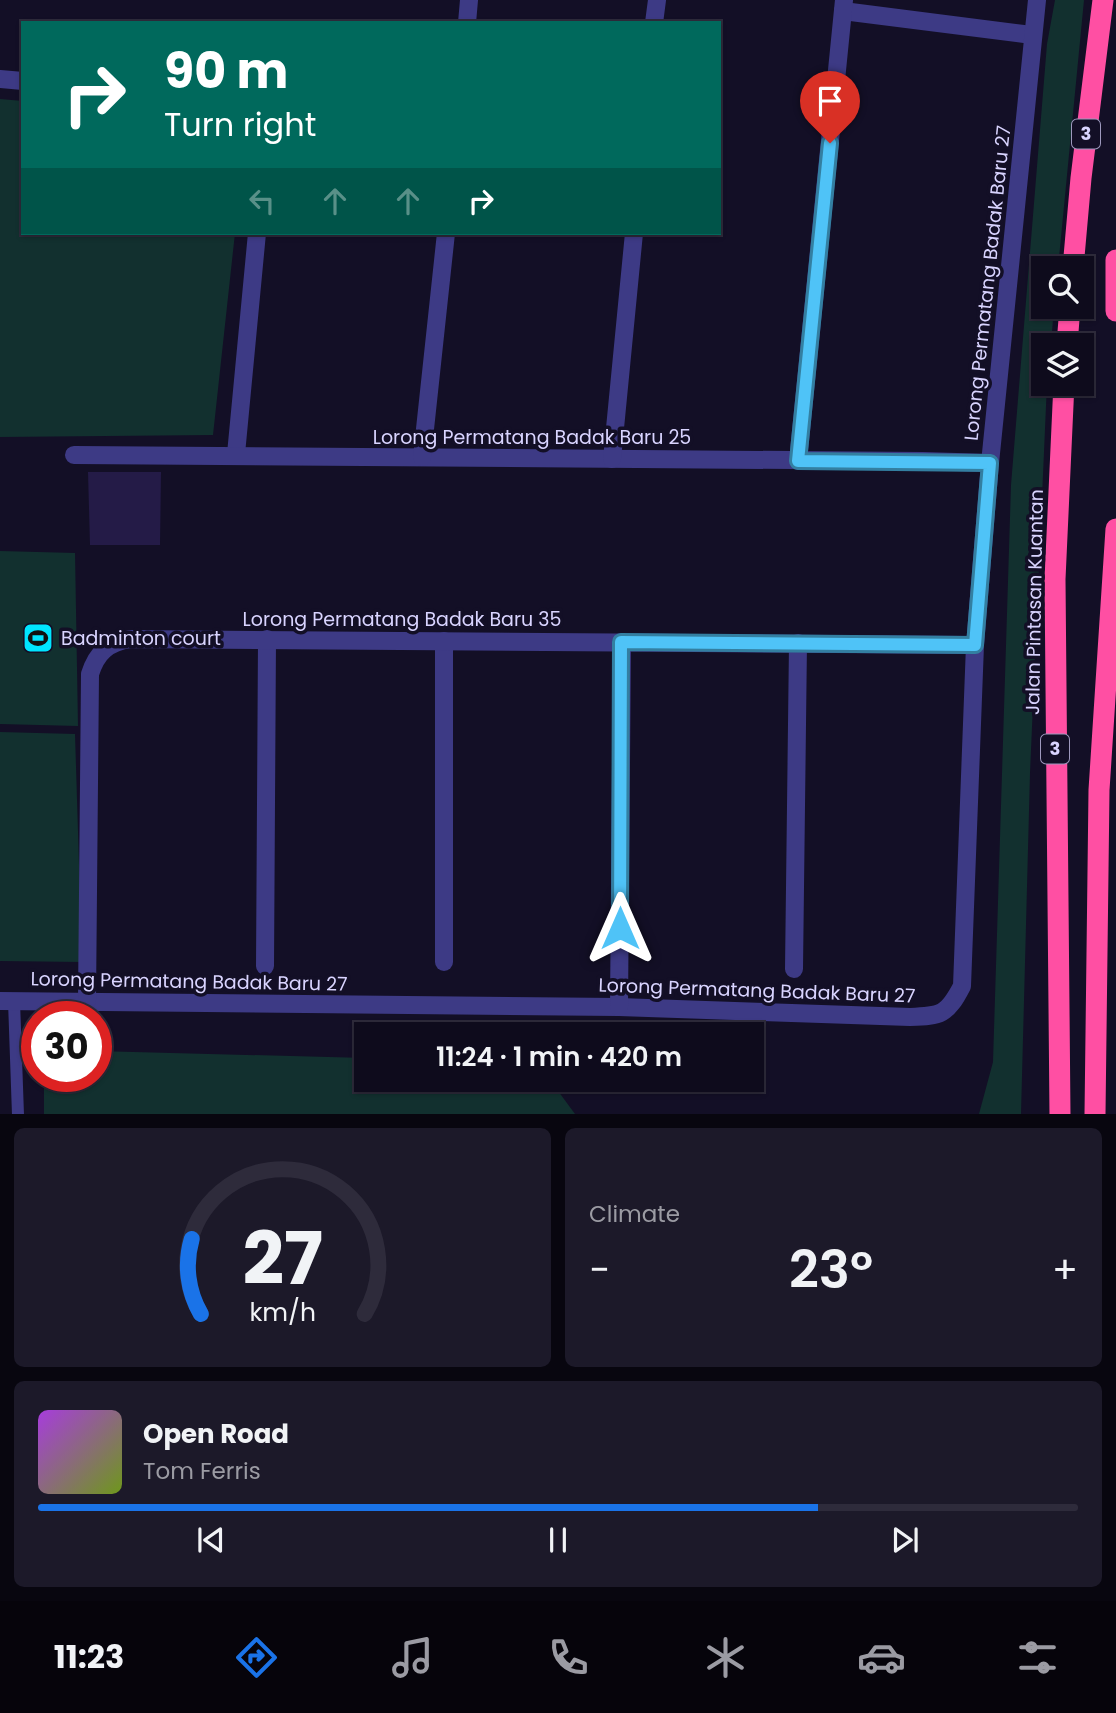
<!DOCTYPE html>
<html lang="en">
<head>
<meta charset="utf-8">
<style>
	:root { --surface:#0e0b1c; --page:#1c1929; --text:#f1f3f6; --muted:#9b9ba3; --line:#2e2b3b; --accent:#1a73e8 }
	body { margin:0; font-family:Poppins,sans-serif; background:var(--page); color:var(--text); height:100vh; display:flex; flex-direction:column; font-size:26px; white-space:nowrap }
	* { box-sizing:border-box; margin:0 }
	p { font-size:23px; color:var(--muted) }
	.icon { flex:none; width:38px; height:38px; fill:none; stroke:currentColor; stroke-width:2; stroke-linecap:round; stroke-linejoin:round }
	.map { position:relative; height:1114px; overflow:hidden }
	.details { display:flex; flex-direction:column; gap:14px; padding:14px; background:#08060f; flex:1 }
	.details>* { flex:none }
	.top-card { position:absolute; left:21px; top:21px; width:700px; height:214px; border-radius:0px; box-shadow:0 2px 5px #0004,0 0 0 2px var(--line); background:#00695c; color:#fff; overflow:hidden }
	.controls { position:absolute; left:1031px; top:256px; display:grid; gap:14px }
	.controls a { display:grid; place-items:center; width:63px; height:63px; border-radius:0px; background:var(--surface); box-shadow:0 2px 5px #0004,0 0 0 2px var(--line); font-size:35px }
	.speed { position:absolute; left:21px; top:1001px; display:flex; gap:14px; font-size:35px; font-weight:700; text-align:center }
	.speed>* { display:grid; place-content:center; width:91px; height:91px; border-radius:50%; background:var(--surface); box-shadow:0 2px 5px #0004,0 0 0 2px var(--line); line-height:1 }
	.speed .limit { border:10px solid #d22; background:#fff; color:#111 }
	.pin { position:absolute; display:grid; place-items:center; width:60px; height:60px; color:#fff; margin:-72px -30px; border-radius:50% 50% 50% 0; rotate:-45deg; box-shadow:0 0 7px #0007 }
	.pin .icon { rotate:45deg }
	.me { position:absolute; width:77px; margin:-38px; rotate:0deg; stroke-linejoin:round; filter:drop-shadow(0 0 5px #0008) }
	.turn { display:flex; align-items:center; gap:24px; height:147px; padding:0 28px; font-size:32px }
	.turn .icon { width:91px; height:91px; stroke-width:2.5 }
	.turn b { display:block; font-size:49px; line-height:60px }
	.lanes { display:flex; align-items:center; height:66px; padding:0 28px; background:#0003; justify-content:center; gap:35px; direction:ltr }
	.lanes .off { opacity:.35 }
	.big { font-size:52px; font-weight:600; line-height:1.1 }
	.details .widget { flex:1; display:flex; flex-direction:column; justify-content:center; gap:10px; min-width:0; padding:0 24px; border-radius:10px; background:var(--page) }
	.details .dial { align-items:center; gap:0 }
	.dial svg { height:182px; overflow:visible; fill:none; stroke:var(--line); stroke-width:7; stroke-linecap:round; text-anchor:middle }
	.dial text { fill:var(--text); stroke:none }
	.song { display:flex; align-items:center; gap:21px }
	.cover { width:84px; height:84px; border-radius:10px; background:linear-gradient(135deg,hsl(280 70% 55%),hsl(80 70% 35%)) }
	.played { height:7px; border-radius:4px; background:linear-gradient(90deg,var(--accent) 75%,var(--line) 75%) }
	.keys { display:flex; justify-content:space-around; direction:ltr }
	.heat { display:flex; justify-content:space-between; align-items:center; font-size:38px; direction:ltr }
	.details .tiles { flex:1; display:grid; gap:14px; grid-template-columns:1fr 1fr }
	.widget:last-child { grid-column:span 2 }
	.trip { position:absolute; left:354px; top:1022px; width:410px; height:70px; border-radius:0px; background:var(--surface); box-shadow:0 2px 5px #0004,0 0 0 2px var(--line); font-weight:600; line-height:70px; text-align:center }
	.tab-bar { display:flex; height:112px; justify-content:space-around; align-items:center; background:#06040b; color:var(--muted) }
	.tab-bar .icon { width:49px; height:49px }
	.tab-bar .current { color:var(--accent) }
	.tab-bar b { font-size:32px; color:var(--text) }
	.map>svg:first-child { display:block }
</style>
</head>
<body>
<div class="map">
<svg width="1116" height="1115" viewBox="0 0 1116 1115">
	<rect width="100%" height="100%" fill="#130f26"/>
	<!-- green -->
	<g fill="#12302f">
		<polygon points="1055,0 1084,0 1058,268 1043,268 1043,306 1054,306 1051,345 1043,345 1043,383 1047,383 1030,773 1021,1114 979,1114 993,1062 1011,485 1047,44"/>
		<polygon points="0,99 23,101 23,233 235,233 213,435 0,437"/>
		<polygon points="0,551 75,553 78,726 0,724"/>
		<polygon points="0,732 75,734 82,962 0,961"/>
		<polygon points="96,1051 366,1058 366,1080 550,1080 575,1114 44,1114 44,1076 96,1076"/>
	</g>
	<!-- building -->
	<polygon fill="#241b47" points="88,472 161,472 160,545 90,545"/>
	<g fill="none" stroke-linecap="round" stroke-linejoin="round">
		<!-- lane -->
		<polyline stroke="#3d3a85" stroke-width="12" points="14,1001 18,1115"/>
		<!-- street -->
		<g stroke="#3d3a85" stroke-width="18">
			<polyline points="843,11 1032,35"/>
			<polyline points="467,23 469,0"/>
			<polyline points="654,23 657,0"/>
			<polyline points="0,79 23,81"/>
			<polyline points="236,454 257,233"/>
			<polyline points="74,455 923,461 990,463"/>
			<polyline points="422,457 446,233"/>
			<polyline points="612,459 634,233"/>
			<polyline points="798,461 844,0"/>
			<polyline points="444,962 444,641"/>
			<polyline points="265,966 267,639"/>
			<polyline points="794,969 798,643"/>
			<path d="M0,1001L619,1007L910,1017C941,1016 947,1015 962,986L975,645L990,463L1037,0"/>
			<path d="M87,1001L90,674C97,652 108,643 130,639L975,645"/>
			<polyline points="619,1007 622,642"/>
		</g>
		<!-- highway -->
		<g stroke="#ff4fa3" stroke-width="21">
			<polyline points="1116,260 1116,311"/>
			<polyline points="1073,268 1081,178 1103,0"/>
			<polyline points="1067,345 1070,306"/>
			<polyline points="1060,1115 1055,579 1064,383"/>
			<polyline points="1095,1115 1099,790 1116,529"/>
		</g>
	</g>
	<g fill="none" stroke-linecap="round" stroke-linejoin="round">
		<!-- route casing -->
		<g stroke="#337fa1" stroke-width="18">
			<polyline id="route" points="620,928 621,642 975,645 990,463 798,461 830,143"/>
		</g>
		<!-- route -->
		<use href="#route" stroke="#4fc3f7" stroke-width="12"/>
	</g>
	<!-- icons -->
	<defs>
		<g id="stadium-square" transform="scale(1.575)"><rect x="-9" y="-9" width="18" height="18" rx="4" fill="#00e5ff" stroke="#130f26"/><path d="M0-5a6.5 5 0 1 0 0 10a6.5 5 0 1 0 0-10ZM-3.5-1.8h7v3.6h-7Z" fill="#111"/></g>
	</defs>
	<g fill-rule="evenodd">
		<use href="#stadium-square" x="38" y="638"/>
	</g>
	<g text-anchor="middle" stroke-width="7" stroke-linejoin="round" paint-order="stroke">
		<!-- shield labels -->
		<g fill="#130f26" stroke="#9e99be" stroke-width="2">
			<rect x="1072" y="119.5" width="28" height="29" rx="5"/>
			<rect x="1041" y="734.5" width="28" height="29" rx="5"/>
		</g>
		<g font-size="18" font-weight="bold" fill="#d9d4ff">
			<text x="1086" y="140">3</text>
			<text x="1055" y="755">3</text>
		</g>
		<!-- street labels -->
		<g font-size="19" fill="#d9d4ff" stroke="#130f26">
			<text transform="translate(987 283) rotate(-84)" y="7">Lorong Permatang Badak Baru 27</text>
			<text x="532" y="444">Lorong Permatang Badak Baru 25</text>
			<text transform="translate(1034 602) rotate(-89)" y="7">Jalan Pintasan Kuantan</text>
			<text x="402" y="626">Lorong Permatang Badak Baru 35</text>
			<text transform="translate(189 981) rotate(1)" y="7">Lorong Permatang Badak Baru 27</text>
			<text transform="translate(757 990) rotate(2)" y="7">Lorong Permatang Badak Baru 27</text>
		</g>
		<!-- poi labels -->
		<g font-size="19" fill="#d9d4ff" stroke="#130f26" text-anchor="start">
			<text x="61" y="645">Badminton court</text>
		</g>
	</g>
</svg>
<div class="controls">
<a><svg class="icon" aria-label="search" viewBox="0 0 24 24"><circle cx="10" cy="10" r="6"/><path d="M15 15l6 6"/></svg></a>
<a><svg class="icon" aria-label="layers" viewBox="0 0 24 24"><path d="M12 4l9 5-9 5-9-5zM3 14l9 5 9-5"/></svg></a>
</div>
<div class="speed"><div class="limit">30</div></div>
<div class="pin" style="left:830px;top:143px;background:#d93025"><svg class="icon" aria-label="arrive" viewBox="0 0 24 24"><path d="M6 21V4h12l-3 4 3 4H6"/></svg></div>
<svg class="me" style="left:620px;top:928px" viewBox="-20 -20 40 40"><path d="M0-17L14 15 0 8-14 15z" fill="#4fc3f7" stroke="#fff" stroke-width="4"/></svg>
<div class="trip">11:24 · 1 min · 420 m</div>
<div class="top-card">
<div class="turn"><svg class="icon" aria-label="right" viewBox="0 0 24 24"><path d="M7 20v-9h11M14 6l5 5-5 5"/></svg><div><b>90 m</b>Turn right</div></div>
<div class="lanes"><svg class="icon off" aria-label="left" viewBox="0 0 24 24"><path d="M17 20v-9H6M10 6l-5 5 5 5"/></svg><svg class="icon off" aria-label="ahead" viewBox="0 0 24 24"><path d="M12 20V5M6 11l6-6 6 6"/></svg><svg class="icon off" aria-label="ahead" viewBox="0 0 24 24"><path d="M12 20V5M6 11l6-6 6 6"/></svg><svg class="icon" aria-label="right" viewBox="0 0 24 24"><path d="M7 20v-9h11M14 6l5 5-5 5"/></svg></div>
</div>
</div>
<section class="details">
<div class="tiles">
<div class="widget dial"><svg viewBox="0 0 100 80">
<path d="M14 69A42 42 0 1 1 86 69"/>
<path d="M14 69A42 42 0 0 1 10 36" stroke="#1a73e8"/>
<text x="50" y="56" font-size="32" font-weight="700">27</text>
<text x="50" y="72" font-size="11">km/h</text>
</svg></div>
<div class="widget"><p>Climate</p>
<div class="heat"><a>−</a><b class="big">23°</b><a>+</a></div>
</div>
<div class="widget">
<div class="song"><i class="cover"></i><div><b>Open Road</b><p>Tom Ferris</p></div></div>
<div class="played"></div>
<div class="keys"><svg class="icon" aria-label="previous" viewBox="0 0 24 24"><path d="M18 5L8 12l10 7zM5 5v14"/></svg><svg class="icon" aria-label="pause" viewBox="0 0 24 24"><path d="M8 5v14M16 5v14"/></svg><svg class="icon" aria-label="next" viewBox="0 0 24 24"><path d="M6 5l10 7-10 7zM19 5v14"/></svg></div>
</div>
</div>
</section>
<nav class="tab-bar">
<b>11:23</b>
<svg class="icon current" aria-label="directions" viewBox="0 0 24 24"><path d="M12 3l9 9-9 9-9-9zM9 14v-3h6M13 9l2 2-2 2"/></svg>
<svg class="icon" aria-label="music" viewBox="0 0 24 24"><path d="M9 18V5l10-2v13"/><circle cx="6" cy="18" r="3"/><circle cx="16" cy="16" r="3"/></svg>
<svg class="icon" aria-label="phone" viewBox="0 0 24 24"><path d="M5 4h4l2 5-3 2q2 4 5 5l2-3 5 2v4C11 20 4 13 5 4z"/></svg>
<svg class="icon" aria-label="climate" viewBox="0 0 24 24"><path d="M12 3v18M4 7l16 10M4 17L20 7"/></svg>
<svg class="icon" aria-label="car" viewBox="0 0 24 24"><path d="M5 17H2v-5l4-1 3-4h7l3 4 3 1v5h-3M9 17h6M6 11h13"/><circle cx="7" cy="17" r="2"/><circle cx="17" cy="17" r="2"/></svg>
<svg class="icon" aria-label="filters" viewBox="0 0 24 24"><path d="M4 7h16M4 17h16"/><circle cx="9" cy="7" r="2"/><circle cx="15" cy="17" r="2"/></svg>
</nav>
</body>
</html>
